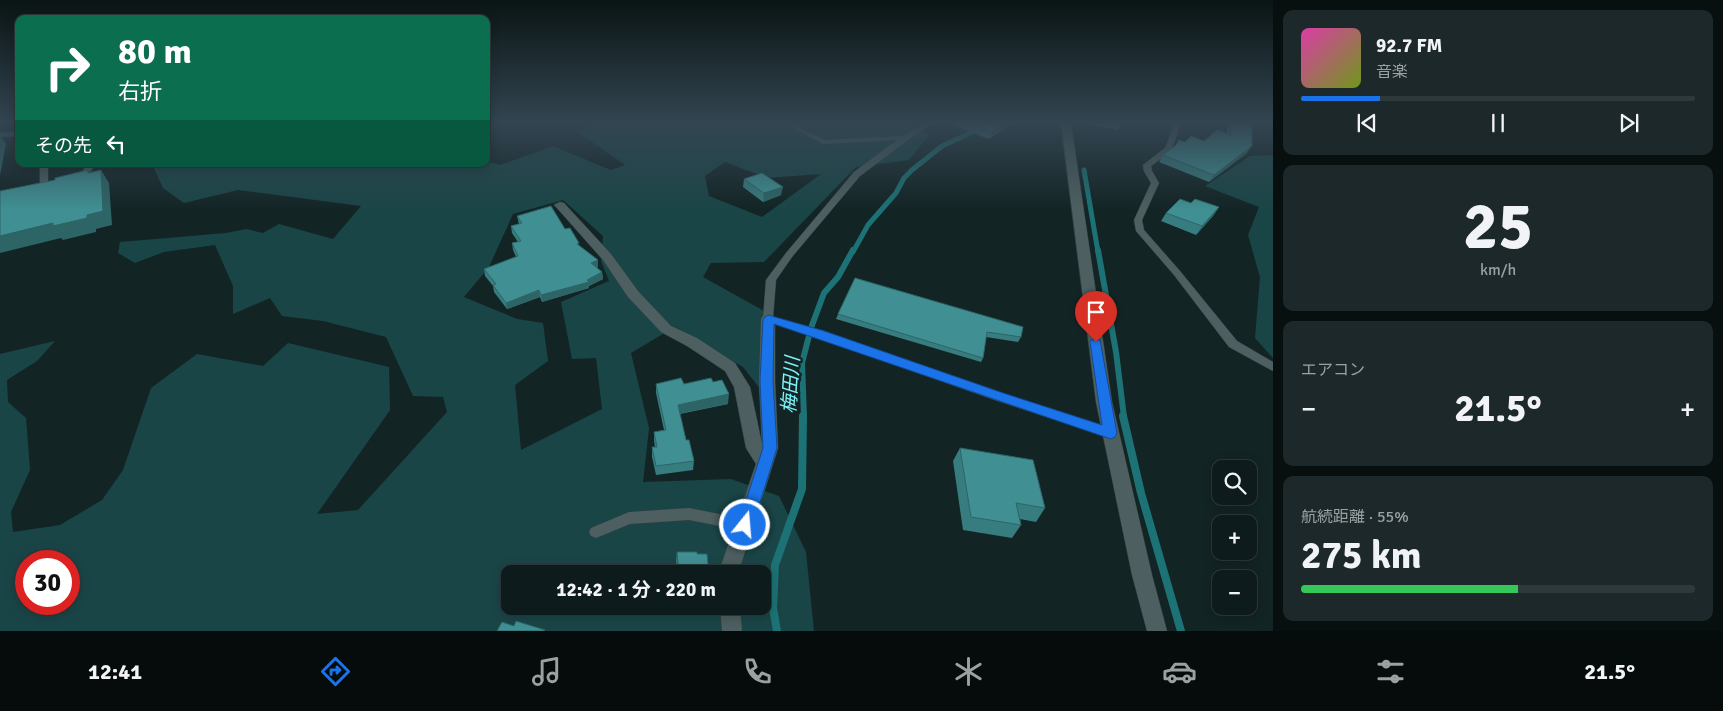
<!DOCTYPE html>
<html lang="ja">
<head>
<meta charset="utf-8">
<style>
	:root { --surface:#0e1b1c; --page:#1c2829; --text:#f1f3f6; --muted:#9ba1a3; --line:#2e393b; --accent:#1a73e8 }
	body { margin:0; font-family:Signika,"Noto Sans JP",sans-serif; background:var(--page); color:var(--text); height:100vh; display:flex; flex-direction:column; font-size:19px; white-space:nowrap }
	* { box-sizing:border-box; margin:0 }
	p { font-size:16px; color:var(--muted) }
	.icon { flex:none; width:28px; height:28px; fill:none; stroke:currentColor; stroke-width:2; stroke-linecap:round; stroke-linejoin:round }
	.map { position:relative; flex:1; overflow:hidden }
	.sheet { display:flex; flex-direction:column; gap:10px; padding:10px; background:#080f0f; width:450px }
	.sheet>* { flex:none }
	.banner { position:absolute; left:15px; top:15px; width:475px; height:152px; border-radius:10px; box-shadow:0 2px 12px #0003,0 0 0 1px var(--line); background:#0b6e4f; color:#fff; overflow:hidden }
	.tools { position:absolute; left:1212px; top:460px; display:grid; gap:10px }
	.tools a { display:grid; place-items:center; width:45px; height:45px; border-radius:10px; background:var(--surface); box-shadow:0 2px 12px #0003,0 0 0 1px var(--line); font-size:25px }
	.speed { position:absolute; left:15px; top:550px; display:flex; gap:10px; font-size:25px; font-weight:700; text-align:center }
	.speed>* { display:grid; place-content:center; width:65px; height:65px; border-radius:50%; background:var(--surface); box-shadow:0 2px 12px #0003,0 0 0 1px var(--line); line-height:1 }
	.speed .limit { border:8px solid #d22; background:#fff; color:#111 }
	.pin { position:absolute; display:grid; place-items:center; width:42px; height:42px; color:#fff; margin:-51px -21px; border-radius:50% 50% 50% 0; rotate:-45deg; box-shadow:0 0 5px #0007 }
	.pin .icon { rotate:45deg }
	.me { position:absolute; width:55px; margin:-28px; rotate:17deg; stroke-linejoin:round; filter:drop-shadow(0 0 4px #0008) }
	.turn { display:flex; align-items:center; gap:18px; height:105px; padding:0 20px; font-size:22px }
	.turn .icon { width:65px; height:65px; stroke-width:2.5 }
	.turn b { display:block; font-size:35px; line-height:42px }
	.then { display:flex; align-items:center; height:48px; padding:0 20px; background:#0003; gap:10px; font-size:19px }
	.big { font-size:38px; font-weight:700; line-height:1.1 }
	.sheet .card { flex:1; display:flex; flex-direction:column; justify-content:center; gap:8px; min-width:0; padding:0 18px; border-radius:10px; background:var(--page) }
	.sheet .dial { align-items:center; gap:0 }
	.dial b { font-size:65px; line-height:1 }
	.song { display:flex; align-items:center; gap:15px }
	.cover { width:60px; height:60px; border-radius:8px; background:linear-gradient(135deg,hsl(320 70% 55%),hsl(80 70% 35%)) }
	.played { height:5px; border-radius:2px; background:linear-gradient(90deg,var(--accent) 20%,var(--line) 20%) }
	.keys { display:flex; justify-content:space-around; direction:ltr }
	.heat { display:flex; justify-content:space-between; align-items:center; font-size:28px; direction:ltr }
	.charge { height:8px; border-radius:4px; background:linear-gradient(90deg,#34c759 55%,var(--line) 0) }
	.trip { position:absolute; left:501px; top:565px; width:270px; height:50px; border-radius:10px; background:var(--surface); box-shadow:0 2px 12px #0003,0 0 0 1px var(--line); font-weight:700; line-height:50px; text-align:center }
	.tab-bar { display:flex; height:80px; justify-content:space-around; align-items:center; background:#060b0b; color:var(--muted) }
	.tab-bar .icon { width:35px; height:35px }
	.tab-bar .selected { color:var(--accent) }
	.tab-bar b { font-size:22px; color:var(--text) }
	main { display:flex; flex:1; min-height:0 }
	.map>svg:first-child { display:block }
</style>
</head>
<body>
<main>
<div class="map">
<svg width="1273" height="631" viewBox="0 0 1273 631">
	<rect width="100%" height="100%" fill="#132425"/>
	<!-- green -->
	<g fill="#1a4547" fill-rule="evenodd">
		<path d="M591,123H905L930,134L909,160L856,167L764,262L711,263L703,277L764,311L761,390L743,367L673,328L631,353L649,428L643,482L731,479L779,496L806,552L814,631H0V354L55,341L37,361L7,380L8,402L26,418L30,470L11,512L13,532L60,525L102,500L123,470L151,388L197,354L263,366L288,343L389,367L390,410L317,514L358,510L447,412L443,397L413,396L386,337L323,321L282,316L270,298L233,314V286L215,245L164,252L135,263L118,253L120,242L226,233L246,229L263,233L279,224L333,239L361,206L238,190L184,203L163,188L152,164H486V161L500,165L553,146L611,170L625,165L579,133ZM725,162L767,178L821,174L762,217L709,196L705,176ZM563,200L603,236L601,261L609,281L561,302L572,359L596,358L602,409L521,450L515,385L548,361L543,323L517,319L464,297L489,267L513,214ZM26,561H69V604H26ZM510,574H762V606H510Z"/>
		<polygon points="1273,155 1273,358 1255,338 1260,277 1248,235 1259,207 1205,186 1250,156"/>
	</g>
	<g fill="none" stroke-linecap="round" stroke-linejoin="round">
		<!-- stream-far2 -->
		<g stroke="#1c7275" stroke-width="5">
			<polyline points="1084,170 1098,252"/>
			<polyline points="853,252 868,225 896,193 904,178 912,170 942,146 992,123"/>
		</g>
		<!-- stream-far1 -->
		<g stroke="#1c7275" stroke-width="6">
			<polyline points="1098,250 1116,352 1124,417"/>
			<polyline points="804,417 802,363 811,328 824,293 838,277 853,250"/>
		</g>
		<!-- stream -->
		<g stroke="#1c7275" stroke-width="8">
			<polyline points="1123,416 1141,493 1181,631"/>
			<polyline points="777,631 773,608 775,565 802,489 803,416"/>
		</g>
		<!-- service casing -->
		<g stroke="#333e3f" stroke-width="1">
			<g id="service">
				<polygon points="783,123 791,123 824,140 903,136 925,123 933,123 908,140 860,176 792,257 776,280 773,317 824,331 1003,394 1115,430 1117,433 1115,436 1111,438 995,400 816,337 764,321 763,319 766,280 786,253 854,172 897,140 823,144"/>
				<polygon points="1175,123 1181,123 1171,151 1151,166 1152,171 1159,183 1142,220 1144,230 1180,271 1237,341 1273,362 1273,371 1229,347 1174,275 1136,231 1134,220 1151,183 1144,171 1143,165 1165,148"/>
				<polygon points="19,132 19,136 0,137 0,133"/>
				<polygon points="40,164 48,164 48,183 44,185 40,183"/>
				<path d="M85,164H93V168L88,175L73,177V173C80,172 85,172 85,164Z"/>
				<polygon points="689,508 745,519 750,521 752,525 750,529 745,531 689,520 630,524 596,538 591,536 589,532 591,528 629,512"/>
			</g>
		</g>
		<!-- minor casing -->
		<g stroke="#333e3f" stroke-width="1">
			<g id="minor">
				<polygon points="560,202 564,203 611,254 638,291 671,326 697,338 735,363 750,387 762,444 759,381 761,319 763,316 773,316 775,319 775,381 778,448 738,574 718,574 756,464 746,448 734,387 725,371 687,346 661,332 628,297 603,260 556,207 554,205"/>
				<polygon points="720,606 740,606 742,631 722,631"/>
			</g>
		</g>
		<!-- tertiary casing -->
		<g stroke="#333e3f" stroke-width="1">
			<polygon id="tertiary" points="1061,123 1071,123 1112,402 1152,575 1167,631 1147,631 1132,575 1096,402"/>
		</g>
		<!-- service -->
		<use href="#service" fill="#4d5f60" fill-rule="evenodd"/>
		<!-- minor -->
		<use href="#minor" fill="#4d5f60" fill-rule="evenodd"/>
		<!-- tertiary -->
		<use href="#tertiary" fill="#4d5f60" fill-rule="evenodd"/>
	</g>
	<!-- wall -->
	<g fill="#377c7e">
		<polygon points="948,123 1012,123 989,139"/>
		<polygon points="1094,123 1120,123 1120,124 1117,130 1094,125"/>
		<polygon points="1227,123 1252,123 1247,153 1209,182 1159,162 1163,155 1185,142 1204,141 1227,134"/>
		<polygon points="744,179 781,195 763,202 743,187"/>
		<polygon points="1191,203 1219,207 1213,216 1196,235 1161,221 1166,213"/>
		<polygon points="517,216 565,229 580,246 598,260 598,267 597,268 602,272 603,279 589,286 589,288 542,302 540,297 507,309 494,292 493,286 485,276 484,269 516,257 513,250 512,243 518,242 512,233 511,226 519,224"/>
		<polygon points="855,278 1021,337 1018,342 986,337 983,358 981,362 836,319 838,314"/>
		<polygon points="713,382 728,404 680,414 686,440 694,461 693,470 656,475 652,457 652,447 655,447 654,441 654,432 664,430 656,393 656,384 684,384"/>
		<polygon points="960,448 1045,508 1036,522 1020,519 1021,525 1012,538 963,530 953,461"/>
		<polygon points="677,552 697,554 709,574 678,574 676,561"/>
		<polygon points="680,606 711,606 711,607 681,609"/>
	</g>
	<!-- shaded-wall -->
	<g fill="#2d6567">
		<polygon points="1005,123 1012,123 989,139 991,133"/>
		<polygon points="0,135 6,144 0,175"/>
		<polygon points="1252,146 1247,153 1209,182 1214,175"/>
		<polygon points="101,170 109,183 112,225 96,229 96,232 63,240 61,238 0,253 0,236 87,215"/>
		<polygon points="783,187 781,195 763,202 764,193"/>
		<polygon points="1219,207 1213,216 1196,235 1202,226"/>
		<polygon points="598,260 598,267 592,270 591,263"/>
		<polygon points="602,272 603,279 589,286 589,288 542,302 541,295 587,280"/>
		<polygon points="539,290 540,297 507,309 506,303"/>
		<polygon points="729,394 728,404 677,414 678,405"/>
	</g>
	<!-- building -->
	<g fill="#409093" stroke="#2d6567">
		<polygon points="966,123 1005,123 991,133"/>
		<polygon points="1231,123 1252,123 1252,146 1214,175 1163,155 1176,145 1179,140 1185,142 1191,136 1204,141 1217,130 1231,135"/>
		<polygon points="88,170 88,173 101,170 103,211 87,215 87,218 53,226 53,223 0,236 0,191 55,180 55,178"/>
		<polygon points="762,173 783,187 764,193 744,179"/>
		<polygon points="1180,199 1191,203 1195,199 1219,207 1202,226 1166,213"/>
		<polygon points="551,206 565,229 570,228 579,243 577,244 598,260 591,263 602,272 587,280 589,282 541,295 539,290 506,303 493,285 496,284 484,269 518,256 512,243 521,241 511,226 522,223 517,216"/>
		<polygon points="855,278 1023,327 1021,337 987,332 983,358 838,314"/>
		<polygon points="681,378 684,384 711,378 713,382 722,380 729,394 678,405 686,440 689,440 694,461 656,466 652,447 657,447 654,432 666,430 656,384"/>
		<polygon points="960,448 1033,460 1045,508 1016,503 1021,525 971,517"/>
		<polygon points="677,552 697,552 697,554 707,554 709,574 679,574"/>
		<polygon points="516,621 545,630 544,631 497,631 502,622 514,626"/>
	</g>
	<!-- sky -->
	<linearGradient id="sky" x2="0" y2="1"><stop stop-color="#0a1414"/><stop offset="0.58" stop-color="#334551"/><stop offset="1" stop-color="#334551" stop-opacity="0"/></linearGradient>
	<rect width="1273" height="211" fill="url(#sky)"/>
	<!-- route -->
	<polygon fill="#1a73e8" stroke="#114b97" points="768,315 824,331 1003,393 1102,425 1090,342 1091,340 1100,340 1117,433 1115,437 1111,439 774,324 773,381 777,448 753,525 751,530 745,532 740,530 738,525 763,448 760,381 763,319"/>
	<g text-anchor="middle" stroke-width="5" stroke-linejoin="round" paint-order="stroke">
		<!-- water labels -->
		<g font-size="19" font-style="italic" fill="#7df4f9" stroke="#132425">
			<text transform="translate(790 385) rotate(-86)" y="7">梅田川</text>
		</g>
	</g>
</svg>
<div class="tools">
<a><svg class="icon" aria-label="search" viewBox="0 0 24 24"><circle cx="10" cy="10" r="6"/><path d="M15 15l6 6"/></svg></a>
<a>+</a>
<a>−</a>
</div>
<div class="speed"><div class="limit">30</div></div>
<div class="pin" style="left:1096px;top:342px;background:#d93025"><svg class="icon" aria-label="arrive" viewBox="0 0 24 24"><path d="M6 21V4h12l-3 4 3 4H6"/></svg></div>
<svg class="me" style="left:745px;top:525px" viewBox="-20 -20 40 40"><circle r="17" fill="#1a73e8" stroke="#fff" stroke-width="3"/><path d="M0-11L8 9 0 5-8 9z" fill="#fff"/></svg>
<div class="trip">12:42 · 1 分 · 220 m</div>
<div class="banner">
<div class="turn"><svg class="icon" aria-label="right" viewBox="0 0 24 24"><path d="M7 20v-9h11M14 6l5 5-5 5"/></svg><div><b>80 m</b>右折</div></div>
<div class="then">その先<svg class="icon" aria-label="left" viewBox="0 0 24 24"><path d="M17 20v-9H6M10 6l-5 5 5 5"/></svg></div>
</div>
</div>
<section class="sheet">
<div class="card">
<div class="song"><i class="cover"></i><div><b>92.7 FM</b><p>音楽</p></div></div>
<div class="played"></div>
<div class="keys"><svg class="icon" aria-label="previous" viewBox="0 0 24 24"><path d="M18 5L8 12l10 7zM5 5v14"/></svg><svg class="icon" aria-label="pause" viewBox="0 0 24 24"><path d="M8 5v14M16 5v14"/></svg><svg class="icon" aria-label="next" viewBox="0 0 24 24"><path d="M6 5l10 7-10 7zM19 5v14"/></svg></div>
</div>
<div class="card dial"><b>25</b><p>km/h</p></div>
<div class="card"><p>エアコン</p>
<div class="heat"><a>−</a><b class="big">21.5°</b><a>+</a></div>
</div>
<div class="card"><p>航続距離 · 55%</p><b class="big">275 km</b><div class="charge"></div></div>
</section>
</main>
<nav class="tab-bar">
<b>12:41</b>
<svg class="icon selected" aria-label="directions" viewBox="0 0 24 24"><path d="M12 3l9 9-9 9-9-9zM9 14v-3h6M13 9l2 2-2 2"/></svg>
<svg class="icon" aria-label="music" viewBox="0 0 24 24"><path d="M9 18V5l10-2v13"/><circle cx="6" cy="18" r="3"/><circle cx="16" cy="16" r="3"/></svg>
<svg class="icon" aria-label="phone" viewBox="0 0 24 24"><path d="M5 4h4l2 5-3 2q2 4 5 5l2-3 5 2v4C11 20 4 13 5 4z"/></svg>
<svg class="icon" aria-label="climate" viewBox="0 0 24 24"><path d="M12 3v18M4 7l16 10M4 17L20 7"/></svg>
<svg class="icon" aria-label="car" viewBox="0 0 24 24"><path d="M5 17H2v-5l4-1 3-4h7l3 4 3 1v5h-3M9 17h6M6 11h13"/><circle cx="7" cy="17" r="2"/><circle cx="17" cy="17" r="2"/></svg>
<svg class="icon" aria-label="filters" viewBox="0 0 24 24"><path d="M4 7h16M4 17h16"/><circle cx="9" cy="7" r="2"/><circle cx="15" cy="17" r="2"/></svg>
<b>21.5°</b>
</nav>
</body>
</html>
